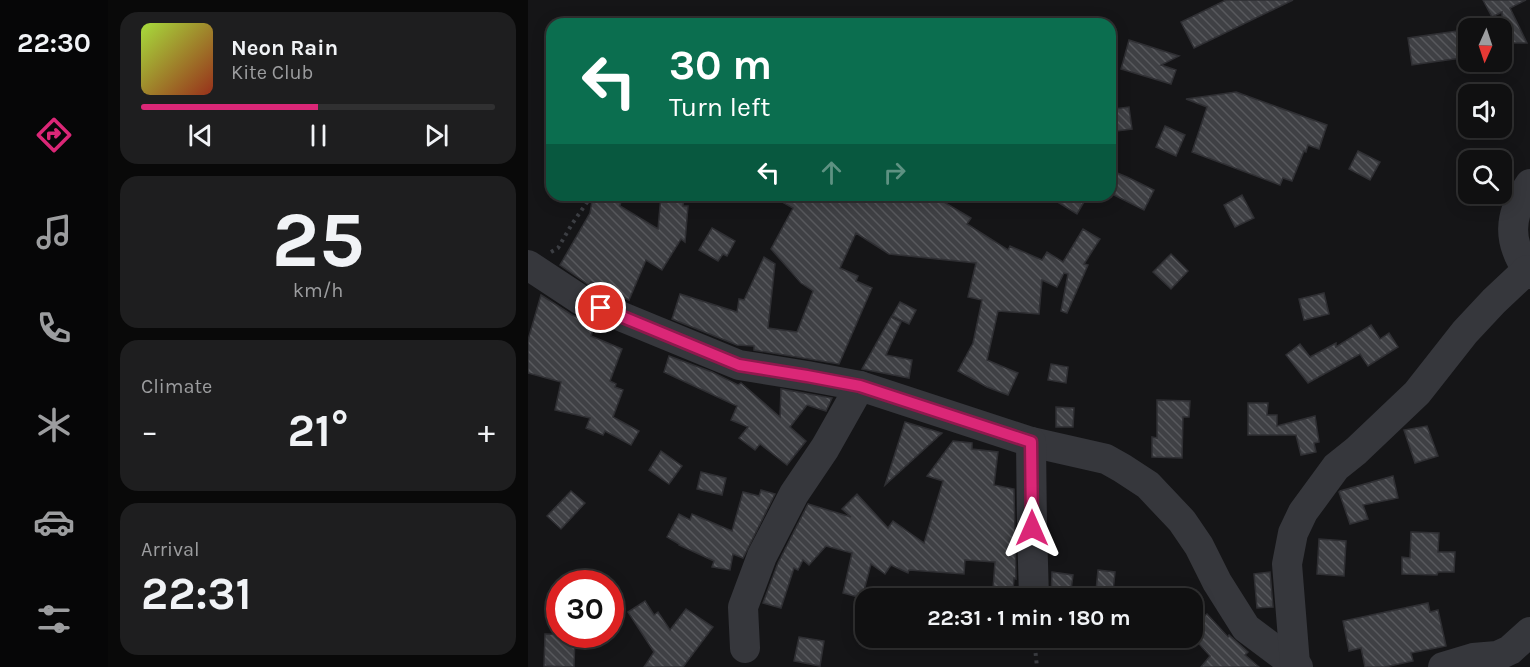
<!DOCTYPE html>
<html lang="en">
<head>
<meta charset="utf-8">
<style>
	:root { --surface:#101011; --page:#1e1e1f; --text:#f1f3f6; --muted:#9c9d9f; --line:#303031; --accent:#db2777 }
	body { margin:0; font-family:Karla,sans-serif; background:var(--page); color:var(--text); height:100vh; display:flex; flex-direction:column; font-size:22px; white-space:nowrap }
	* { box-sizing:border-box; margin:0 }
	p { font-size:20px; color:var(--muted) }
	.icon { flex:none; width:33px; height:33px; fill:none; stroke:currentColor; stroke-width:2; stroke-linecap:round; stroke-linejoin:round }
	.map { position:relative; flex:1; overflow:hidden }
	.details { display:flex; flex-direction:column; gap:12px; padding:12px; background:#090909; width:420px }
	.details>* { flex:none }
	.banner { position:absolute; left:18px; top:18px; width:570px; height:183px; border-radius:18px; box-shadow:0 3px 15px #0003,0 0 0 2px var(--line); background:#0b6e4f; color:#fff; overflow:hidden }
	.needle { width:39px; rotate:183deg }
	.buttons { position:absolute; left:930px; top:18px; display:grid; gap:12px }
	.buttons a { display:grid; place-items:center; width:54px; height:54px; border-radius:12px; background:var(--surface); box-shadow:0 3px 15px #0003,0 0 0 2px var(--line); font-size:30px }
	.speed { position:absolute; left:18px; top:570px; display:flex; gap:12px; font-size:30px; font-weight:700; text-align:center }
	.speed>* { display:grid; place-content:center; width:78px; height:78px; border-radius:50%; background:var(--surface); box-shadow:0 3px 15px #0003,0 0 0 2px var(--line); line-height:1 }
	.speed .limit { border:9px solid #d22; background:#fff; color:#111 }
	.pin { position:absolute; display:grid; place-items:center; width:51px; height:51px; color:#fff; margin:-26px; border:3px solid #fff; border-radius:50%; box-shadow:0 2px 6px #0007 }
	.me { position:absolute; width:66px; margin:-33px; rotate:0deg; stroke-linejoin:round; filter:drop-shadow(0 0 4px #0008) }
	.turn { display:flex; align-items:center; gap:21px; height:126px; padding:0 24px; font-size:27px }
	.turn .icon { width:78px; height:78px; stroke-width:2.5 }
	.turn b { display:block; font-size:42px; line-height:51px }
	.lanes { display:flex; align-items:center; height:57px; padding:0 24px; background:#0003; justify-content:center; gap:30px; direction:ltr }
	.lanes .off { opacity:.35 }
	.big { font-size:45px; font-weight:700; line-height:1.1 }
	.details .card { flex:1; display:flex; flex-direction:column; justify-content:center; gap:9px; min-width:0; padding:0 21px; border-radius:18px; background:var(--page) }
	.details .dial { align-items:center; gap:0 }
	.dial b { font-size:78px; line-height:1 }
	.song { display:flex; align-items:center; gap:18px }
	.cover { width:72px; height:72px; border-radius:9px; background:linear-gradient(135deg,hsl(80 70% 55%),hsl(10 70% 35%)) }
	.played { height:6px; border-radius:3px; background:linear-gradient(90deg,var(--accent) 50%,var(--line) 50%) }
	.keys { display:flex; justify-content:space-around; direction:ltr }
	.heat { display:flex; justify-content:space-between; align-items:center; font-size:33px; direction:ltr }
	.trip { position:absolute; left:327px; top:588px; width:348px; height:60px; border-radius:18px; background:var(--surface); box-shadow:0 3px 15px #0003,0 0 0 2px var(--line); font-weight:700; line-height:60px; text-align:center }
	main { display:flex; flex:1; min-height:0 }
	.tabs { display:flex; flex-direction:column; width:108px; justify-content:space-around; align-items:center; background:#060607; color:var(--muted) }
	.tabs .icon { width:42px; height:42px }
	.tabs .active { color:var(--accent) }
	.tabs b { font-size:27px; color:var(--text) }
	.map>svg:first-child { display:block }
</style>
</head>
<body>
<main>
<nav class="tabs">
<b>22:30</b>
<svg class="icon active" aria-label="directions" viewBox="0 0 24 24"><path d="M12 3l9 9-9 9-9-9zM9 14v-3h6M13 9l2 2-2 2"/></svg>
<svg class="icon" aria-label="music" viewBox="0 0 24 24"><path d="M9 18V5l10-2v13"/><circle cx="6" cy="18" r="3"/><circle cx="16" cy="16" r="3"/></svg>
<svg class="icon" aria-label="phone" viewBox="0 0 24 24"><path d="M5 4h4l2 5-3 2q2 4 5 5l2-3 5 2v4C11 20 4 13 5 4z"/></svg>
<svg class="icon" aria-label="climate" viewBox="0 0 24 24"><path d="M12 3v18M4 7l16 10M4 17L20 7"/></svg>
<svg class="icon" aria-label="car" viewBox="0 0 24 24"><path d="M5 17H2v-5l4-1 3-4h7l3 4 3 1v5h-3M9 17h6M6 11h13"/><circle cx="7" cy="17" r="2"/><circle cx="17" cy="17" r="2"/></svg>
<svg class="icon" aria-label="filters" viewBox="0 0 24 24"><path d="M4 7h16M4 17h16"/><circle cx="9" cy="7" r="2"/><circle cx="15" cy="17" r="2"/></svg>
</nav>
<section class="details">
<div class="card">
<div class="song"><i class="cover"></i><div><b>Neon Rain</b><p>Kite Club</p></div></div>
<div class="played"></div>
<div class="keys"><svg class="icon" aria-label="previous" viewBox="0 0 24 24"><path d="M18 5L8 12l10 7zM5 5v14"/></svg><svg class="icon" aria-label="pause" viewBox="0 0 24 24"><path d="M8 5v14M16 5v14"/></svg><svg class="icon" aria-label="next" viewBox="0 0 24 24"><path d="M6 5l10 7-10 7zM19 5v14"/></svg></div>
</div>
<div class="card dial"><b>25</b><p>km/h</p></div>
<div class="card"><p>Climate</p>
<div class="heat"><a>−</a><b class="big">21°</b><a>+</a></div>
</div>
<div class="card"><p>Arrival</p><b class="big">22:31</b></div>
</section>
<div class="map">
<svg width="1002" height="667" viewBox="0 0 1002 667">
	<defs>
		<pattern id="building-back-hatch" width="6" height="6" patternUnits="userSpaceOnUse" patternTransform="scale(1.5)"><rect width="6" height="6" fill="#3f4044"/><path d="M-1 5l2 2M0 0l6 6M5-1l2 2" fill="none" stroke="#58595d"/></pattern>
	</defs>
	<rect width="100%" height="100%" fill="#151517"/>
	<!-- building -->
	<g fill="url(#building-back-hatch)" stroke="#2f2f33" stroke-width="1.5">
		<polygon points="698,0 765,0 666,48 653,22"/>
		<polygon points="955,0 998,0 982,8 999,43 974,43 974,12 964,17"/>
		<polygon points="936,30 940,57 884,65 880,38"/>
		<polygon points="601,40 651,56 633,65 648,70 643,84 593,69"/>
		<polygon points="708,92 799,125 791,149 780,145 778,152 776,151 764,181 755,178 752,185 664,152 679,107 658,99"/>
		<polygon points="601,107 604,129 589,131 586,109"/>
		<polygon points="637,126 657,135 648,156 628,147"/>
		<polygon points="830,151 852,162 842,180 821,169"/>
		<polygon points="582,170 599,177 626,190 616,210 582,193"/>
		<polygon points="65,195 94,195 92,206 130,229 133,195 156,195 155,206 160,206 157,242 153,239 134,270 118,260 101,300 63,282 61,285 32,265 62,213"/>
		<polygon points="242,195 404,195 443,218 439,224 480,250 482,246 514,260 519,252 535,262 555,229 572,239 556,264 560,265 539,313 533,311 540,274 536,273 529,287 514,280 511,314 470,311 459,360 490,373 480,395 459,387 430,371 445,343 454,300 440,297 448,263 361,254 328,233 312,268 330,276 328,281 344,288 311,364 226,350 226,346 209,345 144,319 152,294 209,312 211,299 216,300 236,257 247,264 240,328 269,332 285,291 273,283 243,249 265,208"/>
		<polygon points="518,195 560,195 549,214"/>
		<polygon points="714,195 726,218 707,227 696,205"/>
		<polygon points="184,228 207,241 199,256 195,254 190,261 171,250"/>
		<polygon points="643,254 660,271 643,289 625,272"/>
		<polygon points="796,293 801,314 776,320 771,299"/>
		<polygon points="13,295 44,315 67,324 63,336 94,349 82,381 88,384 87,387 95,390 85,417 111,431 103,445 77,431 75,435 58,428 62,418 27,410 33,382 0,373 0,340"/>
		<polygon points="372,302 388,310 381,324 364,316"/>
		<polygon points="363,317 373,322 358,355 384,360 381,378 334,369"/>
		<polygon points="843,325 852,339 861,333 870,347 840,366 832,354 780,383 758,355 772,344 782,357 808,343 808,347"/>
		<polygon points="141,356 184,372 210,385 213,383 252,417 253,389 304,398 298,411 279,405 262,427 278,441 259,465 232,444 227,450 211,438 220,427 203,420 209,406 136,372"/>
		<polygon points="523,364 540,367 538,383 520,380"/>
		<polygon points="629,400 662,401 661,417 655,417 654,458 624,457 624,437 629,438"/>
		<polygon points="720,403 740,403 739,415 749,415 749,426 787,416 791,442 786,443 788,452 773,455 768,435 720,435"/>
		<polygon points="528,407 546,408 545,427 528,427"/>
		<polygon points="377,422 414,433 357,485"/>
		<polygon points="899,426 910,456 887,463 876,430"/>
		<polygon points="425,441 444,443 444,449 470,452 466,485 486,489 488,579 486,578 485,591 465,589 467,562 437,560 436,574 381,570 380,573 363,565 357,574 343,564 334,598 315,593 324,553 298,546 281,565 275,560 270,570 266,568 253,608 235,603 250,563 280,504 323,517 314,509 329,494 360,528 365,521 396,543 415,481 399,476"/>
		<polygon points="133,451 154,466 141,484 121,470"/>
		<polygon points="173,472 198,478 194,495 169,489"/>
		<polygon points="865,476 870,498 835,505 840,519 822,524 811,492 812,491"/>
		<polygon points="233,490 247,494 215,558 205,554 202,570 184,567 186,561 151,545 151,544 139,537 151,514 162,520 164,514 204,531 215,492 231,496"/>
		<polygon points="43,491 57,503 33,529 19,516"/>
		<polygon points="883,532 911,533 910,552 927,552 926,572 910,572 909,575 874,574 874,557 882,558"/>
		<polygon points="791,539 818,541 816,576 789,574"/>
		<polygon points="570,570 587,572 585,592 568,591"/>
		<polygon points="524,572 545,575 542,598 523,598"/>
		<polygon points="742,572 745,607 729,608 726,574"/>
		<polygon points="117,601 126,615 130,612 142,630 158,609 185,627 155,667 116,667 126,652 100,612"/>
		<polygon points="900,603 902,612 910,610 918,646 883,653 885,661 857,667 837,667 833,648 821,651 815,621"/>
		<polygon points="664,605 675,617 679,614 700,637 701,635 720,652 717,655 731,667 673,667 682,656 664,636"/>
		<polygon points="17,634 47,635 46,667 16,666"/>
		<polygon points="271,637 296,641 292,666 266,661"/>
	</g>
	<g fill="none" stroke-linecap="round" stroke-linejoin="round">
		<!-- path -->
		<g stroke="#3c3e43" stroke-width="4" stroke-dasharray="3 4.5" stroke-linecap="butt">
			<polyline points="23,252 30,248 44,224 62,198 61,195"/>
			<polyline points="506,638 509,667"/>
		</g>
		<!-- minor -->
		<g stroke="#36373c" stroke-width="30">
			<path d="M1002,184C980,216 979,242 1002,274"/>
			<polyline points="0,265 53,300 211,365 279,376 332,386 503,442 578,459 594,468 620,485 654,521 671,546 689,582 718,628 770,667"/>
			<polyline points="503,442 504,528 506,598"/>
			<polyline points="217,648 215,607 234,556 266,494 297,448 332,386"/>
			<polyline points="767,664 759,564 765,533 775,512 808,467 828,451 889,393 937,332 966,301 999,270"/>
			<polyline points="915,667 945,658 969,656 982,650 1002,632"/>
		</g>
	</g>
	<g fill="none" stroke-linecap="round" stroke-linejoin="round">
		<!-- route casing -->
		<g stroke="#8e194d" stroke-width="15">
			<polyline id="route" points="73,308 211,365 279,376 332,386 503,442 504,528"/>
		</g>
		<!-- route -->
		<use href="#route" stroke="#db2777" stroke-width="10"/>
	</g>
</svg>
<div class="buttons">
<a><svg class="needle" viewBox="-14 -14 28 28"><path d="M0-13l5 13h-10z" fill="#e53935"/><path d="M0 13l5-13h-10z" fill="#9c9d9f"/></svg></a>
<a><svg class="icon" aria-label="sound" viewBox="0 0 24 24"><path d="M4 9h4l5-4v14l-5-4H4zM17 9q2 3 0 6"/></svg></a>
<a><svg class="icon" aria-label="search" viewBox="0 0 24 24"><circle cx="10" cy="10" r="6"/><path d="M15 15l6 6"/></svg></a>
</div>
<div class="speed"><div class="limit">30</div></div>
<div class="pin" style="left:73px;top:308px;background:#d93025"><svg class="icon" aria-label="arrive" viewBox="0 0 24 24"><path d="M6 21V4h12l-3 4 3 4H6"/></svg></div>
<svg class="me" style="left:504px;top:528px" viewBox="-20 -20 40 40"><path d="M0-17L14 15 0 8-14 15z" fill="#db2777" stroke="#fff" stroke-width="4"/></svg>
<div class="trip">22:31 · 1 min · 180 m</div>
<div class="banner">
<div class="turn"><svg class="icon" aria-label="left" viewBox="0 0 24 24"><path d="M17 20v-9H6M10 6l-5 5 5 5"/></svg><div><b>30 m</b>Turn left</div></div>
<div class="lanes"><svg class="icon" aria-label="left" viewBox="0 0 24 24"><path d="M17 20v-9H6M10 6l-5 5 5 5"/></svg><svg class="icon off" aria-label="ahead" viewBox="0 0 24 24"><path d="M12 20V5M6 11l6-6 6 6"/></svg><svg class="icon off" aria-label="right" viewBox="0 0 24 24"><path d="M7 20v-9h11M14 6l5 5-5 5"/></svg></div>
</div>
</div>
</main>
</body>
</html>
